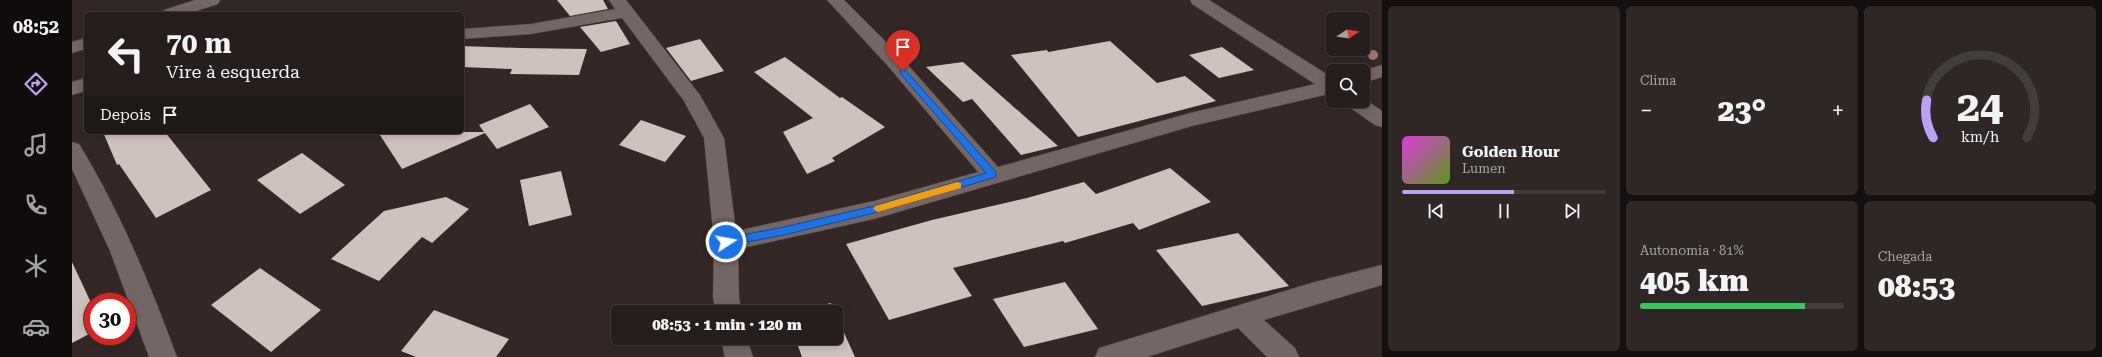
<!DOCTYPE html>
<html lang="pt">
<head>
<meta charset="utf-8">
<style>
	:root { --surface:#261e1c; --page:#2e2725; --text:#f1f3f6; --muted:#a4a2a3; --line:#423c3b; --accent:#bca0f2 }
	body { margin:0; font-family:"Roboto Serif",serif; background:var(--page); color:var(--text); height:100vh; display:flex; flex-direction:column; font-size:15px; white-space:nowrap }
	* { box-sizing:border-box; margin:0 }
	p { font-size:13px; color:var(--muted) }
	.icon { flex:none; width:22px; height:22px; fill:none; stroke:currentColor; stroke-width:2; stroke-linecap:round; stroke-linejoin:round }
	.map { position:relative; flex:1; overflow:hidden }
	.panel { display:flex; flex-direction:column; gap:6px; padding:6px; background:#15100f; width:720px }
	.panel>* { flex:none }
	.hud { position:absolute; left:12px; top:12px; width:380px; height:122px; border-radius:6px; box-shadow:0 2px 10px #0003,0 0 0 1px var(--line); background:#261e1c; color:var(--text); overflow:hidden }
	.needle { width:26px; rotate:78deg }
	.buttons { position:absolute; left:1254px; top:12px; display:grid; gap:8px }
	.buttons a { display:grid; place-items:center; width:44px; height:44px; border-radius:6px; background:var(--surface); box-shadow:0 2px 10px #0003,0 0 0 1px var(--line); font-size:20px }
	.speed { position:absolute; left:12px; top:293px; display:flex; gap:8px; font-size:20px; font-weight:700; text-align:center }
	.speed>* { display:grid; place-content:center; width:52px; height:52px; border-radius:50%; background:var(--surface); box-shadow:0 2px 10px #0003,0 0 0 1px var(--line); line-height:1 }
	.speed .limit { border:6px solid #d22; background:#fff; color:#111 }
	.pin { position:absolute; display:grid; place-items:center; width:34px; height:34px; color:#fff; margin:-41px -17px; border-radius:50% 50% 50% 0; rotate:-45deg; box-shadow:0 0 4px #0007 }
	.pin .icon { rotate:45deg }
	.me { position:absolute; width:44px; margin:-22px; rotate:79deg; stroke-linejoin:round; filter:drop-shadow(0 0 3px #0008) }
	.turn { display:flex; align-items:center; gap:14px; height:84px; padding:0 16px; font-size:18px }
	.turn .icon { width:52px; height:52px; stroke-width:2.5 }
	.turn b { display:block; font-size:28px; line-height:34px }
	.then { display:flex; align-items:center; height:38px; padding:0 16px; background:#0003; gap:8px; font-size:15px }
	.big { font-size:30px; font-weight:800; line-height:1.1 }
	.panel .widget { flex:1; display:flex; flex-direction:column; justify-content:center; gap:6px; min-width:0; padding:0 14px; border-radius:6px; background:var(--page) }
	.panel .dial { align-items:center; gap:0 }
	.dial svg { height:104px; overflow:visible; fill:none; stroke:var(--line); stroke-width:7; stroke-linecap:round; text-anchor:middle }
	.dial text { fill:var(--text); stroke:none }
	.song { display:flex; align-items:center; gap:12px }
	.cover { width:48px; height:48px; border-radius:6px; background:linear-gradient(135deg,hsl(300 70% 55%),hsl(90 70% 35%)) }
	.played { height:4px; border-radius:2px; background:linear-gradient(90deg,var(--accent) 55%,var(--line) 55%) }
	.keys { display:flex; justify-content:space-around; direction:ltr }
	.heat { display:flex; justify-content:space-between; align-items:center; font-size:22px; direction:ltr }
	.charge { height:6px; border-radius:3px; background:linear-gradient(90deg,#34c759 81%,var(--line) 0) }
	.panel .tiles { flex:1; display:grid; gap:6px; grid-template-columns:repeat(3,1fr) }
	.widget:first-child { grid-row:span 2 }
	.trip { position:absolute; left:539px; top:305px; width:232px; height:40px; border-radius:6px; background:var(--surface); box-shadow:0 2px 10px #0003,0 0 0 1px var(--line); font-weight:800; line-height:40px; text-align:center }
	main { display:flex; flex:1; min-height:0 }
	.tab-bar { display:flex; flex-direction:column; width:72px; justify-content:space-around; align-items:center; background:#0f0c0b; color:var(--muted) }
	.tab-bar .icon { width:28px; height:28px }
	.tab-bar .selected { color:var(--accent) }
	.tab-bar b { font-size:18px; color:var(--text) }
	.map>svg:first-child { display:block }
</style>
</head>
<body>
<main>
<nav class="tab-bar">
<b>08:52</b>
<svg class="icon selected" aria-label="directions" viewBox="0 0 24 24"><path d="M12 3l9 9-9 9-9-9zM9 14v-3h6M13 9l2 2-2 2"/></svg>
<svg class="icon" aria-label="music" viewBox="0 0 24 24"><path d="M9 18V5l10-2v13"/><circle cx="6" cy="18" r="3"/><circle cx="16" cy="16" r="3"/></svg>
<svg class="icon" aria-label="phone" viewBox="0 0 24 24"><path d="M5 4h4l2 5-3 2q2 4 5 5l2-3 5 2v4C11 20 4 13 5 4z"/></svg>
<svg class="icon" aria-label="climate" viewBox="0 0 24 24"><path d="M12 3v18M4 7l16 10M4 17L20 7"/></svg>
<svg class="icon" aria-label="car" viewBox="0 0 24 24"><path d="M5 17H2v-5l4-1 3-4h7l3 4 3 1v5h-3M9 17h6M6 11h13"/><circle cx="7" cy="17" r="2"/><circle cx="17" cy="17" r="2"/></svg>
</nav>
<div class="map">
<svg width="1310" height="357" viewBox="0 0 1310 357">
	<rect width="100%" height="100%" fill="#332826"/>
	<!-- building -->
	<g fill="#cfc1be">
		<polygon points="485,0 531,0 536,9 498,16"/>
		<polygon points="544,21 558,44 529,52 508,27"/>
		<polygon points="628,39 652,71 619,81 594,48"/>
		<polygon points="1038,41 1085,83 1113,76 1144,101 1006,137 939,55 975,50 976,52"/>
		<polygon points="390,46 448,48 515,49 507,75 438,74 440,69 390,67"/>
		<polygon points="1150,47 1182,70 1147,78 1117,55"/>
		<polygon points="713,57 768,98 770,97 813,127 760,158 763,161 735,174 711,132 741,118 682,72"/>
		<polygon points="891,62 986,146 949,155 900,99 891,102 854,67"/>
		<polygon points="458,104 477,127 425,149 413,133 330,169 306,132 412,132 407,125"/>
		<polygon points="569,120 614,136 593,162 547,145"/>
		<polygon points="31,132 93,132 139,190 84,218 47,164 45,165"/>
		<polygon points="230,153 273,185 228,214 185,180"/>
		<polygon points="1098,168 1139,202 1067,230 1061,223 993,243 991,241 881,268 900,296 817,320 774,244 860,220 955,198 1012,182 1024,194"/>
		<polygon points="489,171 500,215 457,226 448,180"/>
		<polygon points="374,197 397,209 360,243 350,237 307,281 259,259 312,211"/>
		<polygon points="1166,233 1217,286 1130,306 1084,250"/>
		<polygon points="0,262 21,307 21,332 0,343"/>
		<polygon points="188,268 249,310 199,352 139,305"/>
		<polygon points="993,282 1026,329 952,347 921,299"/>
		<polygon points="759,303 763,312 719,312"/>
		<polygon points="362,310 437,339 424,357 344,357 329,351"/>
		<polygon points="764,315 783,357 730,357 723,338 764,338"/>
	</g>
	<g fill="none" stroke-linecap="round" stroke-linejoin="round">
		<!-- street casing -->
		<g stroke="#4d4442" stroke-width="1">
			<g id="street">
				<polygon points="123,0 148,0 146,4 115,14 89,14 92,10"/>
				<polygon points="537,0 554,0 628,95 652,138 664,231 802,201 906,172 815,65 755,0 772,0 829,57 926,167 1118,113 1243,84 1120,4 1118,0 1137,0 1261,78 1261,93 1120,126 802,219 666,249 667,296 669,312 643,312 641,296 642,242 632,138 612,101 550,18 459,34 390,39 390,29 459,24 543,9"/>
				<polygon points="14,38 14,49 0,53 0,42"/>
				<polygon points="1310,65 1310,77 1291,83 1290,71"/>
				<polygon points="14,78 14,91 0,95 0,82"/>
				<polygon points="1291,98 1310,111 1310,127 1303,125 1274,105 1271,101 1291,101"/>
				<path d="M0,142L7,144C48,211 78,284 105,357H77L38,251L0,169Z"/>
				<polygon points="1310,265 1310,285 1192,320 1223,348 1227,357 1195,357 1166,328 1075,357 1023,357 1027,348 1037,345 1239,283"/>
				<polygon points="649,338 675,338 681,357 653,357"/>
			</g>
		</g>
		<!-- street -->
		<use href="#street" fill="#736664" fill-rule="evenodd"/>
	</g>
	<!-- trees -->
	<circle fill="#9f7771" cx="1301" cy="55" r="5"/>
	<!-- route -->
	<polygon fill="#1a73e8" stroke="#114b97" points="828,70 833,70 924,172 924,177 802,213 712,235 654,246 650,245 650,239 654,238 712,227 802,206 914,173 828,73"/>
	<!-- slow -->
	<polygon fill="#f59e0b" points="885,182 889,183 889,188 806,212 801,209 803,206"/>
</svg>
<div class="buttons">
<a><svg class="needle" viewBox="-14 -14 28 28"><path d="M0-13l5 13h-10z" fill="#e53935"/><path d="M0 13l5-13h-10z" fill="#a4a2a3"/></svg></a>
<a><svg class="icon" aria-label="search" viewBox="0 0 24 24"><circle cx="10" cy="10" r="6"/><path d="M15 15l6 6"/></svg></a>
</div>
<div class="speed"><div class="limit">30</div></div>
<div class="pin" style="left:831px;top:71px;background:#d93025"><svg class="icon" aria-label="arrive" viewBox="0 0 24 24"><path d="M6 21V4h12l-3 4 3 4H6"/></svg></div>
<svg class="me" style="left:654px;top:242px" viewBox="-20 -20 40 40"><circle r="17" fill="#1a73e8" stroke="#fff" stroke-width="3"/><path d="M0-11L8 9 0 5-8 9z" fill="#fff"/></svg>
<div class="trip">08:53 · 1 min · 120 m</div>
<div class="hud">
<div class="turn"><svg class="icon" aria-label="left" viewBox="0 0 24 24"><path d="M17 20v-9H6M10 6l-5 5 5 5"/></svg><div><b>70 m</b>Vire à esquerda</div></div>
<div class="then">Depois<svg class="icon" aria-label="arrive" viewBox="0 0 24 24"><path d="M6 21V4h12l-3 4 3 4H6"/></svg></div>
</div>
</div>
<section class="panel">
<div class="tiles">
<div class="widget">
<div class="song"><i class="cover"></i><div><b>Golden Hour</b><p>Lumen</p></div></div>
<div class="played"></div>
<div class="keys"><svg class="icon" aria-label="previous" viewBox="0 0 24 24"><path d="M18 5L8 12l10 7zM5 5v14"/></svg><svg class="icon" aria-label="pause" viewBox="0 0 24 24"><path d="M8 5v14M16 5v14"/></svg><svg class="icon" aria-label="next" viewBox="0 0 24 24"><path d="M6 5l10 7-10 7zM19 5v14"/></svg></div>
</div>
<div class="widget"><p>Clima</p>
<div class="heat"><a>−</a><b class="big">23°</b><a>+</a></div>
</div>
<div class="widget dial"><svg viewBox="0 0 100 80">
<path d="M14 69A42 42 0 1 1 86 69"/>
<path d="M14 69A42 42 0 0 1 9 40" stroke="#bca0f2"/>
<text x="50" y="56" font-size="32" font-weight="700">24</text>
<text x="50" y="72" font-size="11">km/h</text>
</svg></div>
<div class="widget"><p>Autonomia · 81%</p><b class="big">405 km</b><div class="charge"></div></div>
<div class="widget"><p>Chegada</p><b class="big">08:53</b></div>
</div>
</section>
</main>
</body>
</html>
